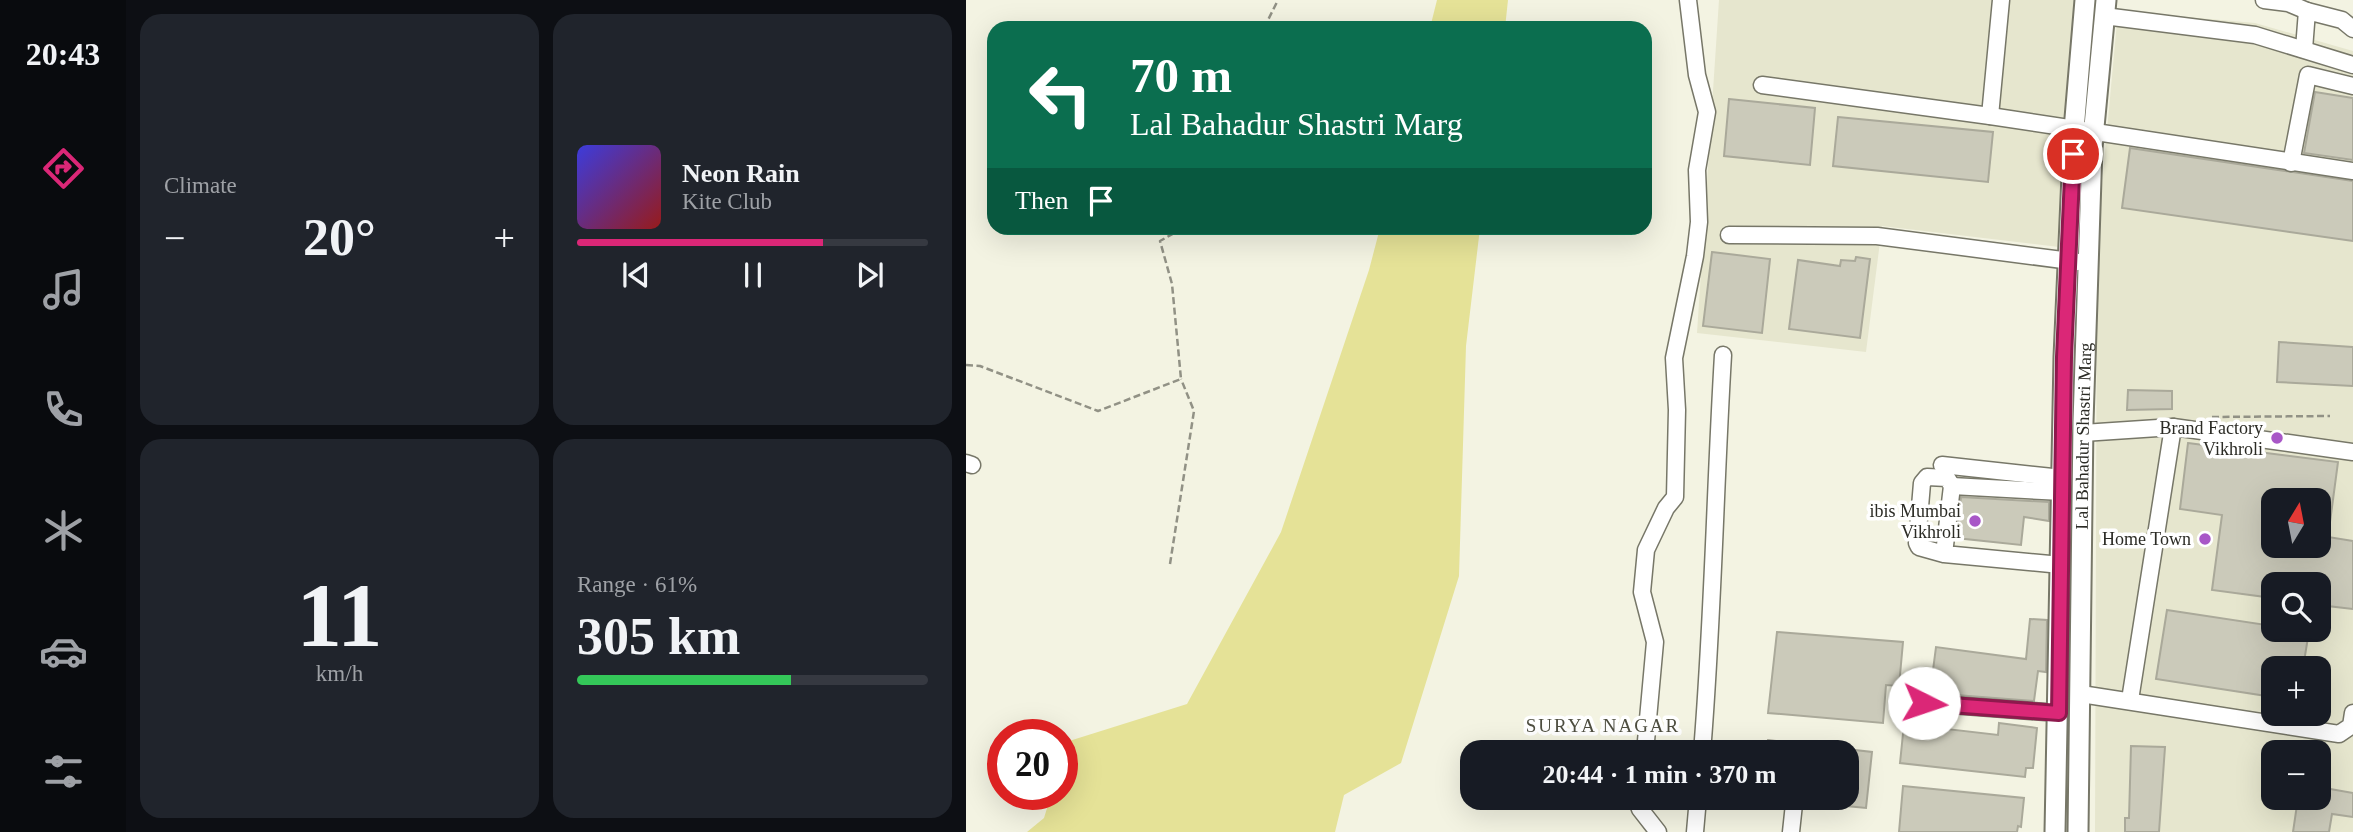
<!DOCTYPE html>
<html lang="en">
<head>
<meta charset="utf-8">
<style>
	:root { --surface:#171b24; --page:#20242c; --text:#f1f3f6; --muted:#9ea1a6; --line:#363941; --accent:#db2777 }
	body { margin:0; font-family:"Times New Roman",serif; background:var(--page); color:var(--text); height:100vh; display:flex; flex-direction:column; font-size:26px; white-space:nowrap }
	* { box-sizing:border-box; margin:0 }
	p { font-size:23px; color:var(--muted) }
	.icon { flex:none; width:38px; height:38px; fill:none; stroke:currentColor; stroke-width:2; stroke-linecap:round; stroke-linejoin:round }
	.map { position:relative; flex:1; overflow:hidden }
	.sheet { display:flex; flex-direction:column; gap:14px; padding:14px; background:#0d0f14; width:840px }
	.sheet>* { flex:none }
	.guide { position:absolute; left:21px; top:21px; width:665px; height:214px; border-radius:21px; box-shadow:0 7px 28px #0002; background:#0b6e4f; color:#fff; overflow:hidden }
	.needle { width:46px; rotate:10deg }
	.tools { position:absolute; left:1295px; top:488px; display:grid; gap:14px }
	.tools a { display:grid; place-items:center; width:70px; height:70px; border-radius:14px; background:var(--surface); box-shadow:0 7px 28px #0002; font-size:35px }
	.speed { position:absolute; left:21px; top:719px; display:flex; gap:14px; font-size:35px; font-weight:700; text-align:center }
	.speed>* { display:grid; place-content:center; width:91px; height:91px; border-radius:50%; background:var(--surface); box-shadow:0 7px 28px #0002; line-height:1 }
	.speed .limit { border:10px solid #d22; background:#fff; color:#111 }
	.pin { position:absolute; display:grid; place-items:center; width:60px; height:60px; color:#fff; margin:-30px; border:4px solid #fff; border-radius:50%; box-shadow:0 2px 7px #0007 }
	.me { position:absolute; width:77px; margin:-38px; rotate:94deg; stroke-linejoin:round; filter:drop-shadow(0 0 5px #0008) }
	.turn { display:flex; align-items:center; gap:24px; height:147px; padding:0 28px; font-size:32px }
	.turn .icon { width:91px; height:91px; stroke-width:2.5 }
	.turn b { display:block; font-size:49px; line-height:60px }
	.then { display:flex; align-items:center; height:66px; padding:0 28px; background:#0003; gap:14px; font-size:26px }
	.big { font-size:52px; font-weight:700; line-height:1.1 }
	.sheet .tile { flex:1; display:flex; flex-direction:column; justify-content:center; gap:10px; min-width:0; padding:0 24px; border-radius:21px; background:var(--page) }
	.sheet .dial { align-items:center; gap:0 }
	.dial b { font-size:91px; line-height:1 }
	.song { display:flex; align-items:center; gap:21px }
	.cover { width:84px; height:84px; border-radius:10px; background:linear-gradient(135deg,hsl(240 70% 55%),hsl(0 70% 35%)) }
	.played { height:7px; border-radius:4px; background:linear-gradient(90deg,var(--accent) 70%,var(--line) 70%) }
	.keys { display:flex; justify-content:space-around; direction:ltr }
	.heat { display:flex; justify-content:space-between; align-items:center; font-size:38px; direction:ltr }
	.charge { height:10px; border-radius:5px; background:linear-gradient(90deg,#34c759 61%,var(--line) 0) }
	.sheet .tiles { flex:1; display:grid; gap:14px; grid-template-columns:repeat(2,1fr) }
	.trip { position:absolute; left:494px; top:740px; width:399px; height:70px; border-radius:21px; background:var(--surface); box-shadow:0 7px 28px #0002; font-weight:700; line-height:70px; text-align:center }
	main { display:flex; flex:1; min-height:0 }
	.dock { display:flex; flex-direction:column; width:126px; justify-content:space-around; align-items:center; background:#090b0e; color:var(--muted) }
	.dock .icon { width:49px; height:49px }
	.dock .current { color:var(--accent) }
	.dock b { font-size:32px; color:var(--text) }
	.map>svg:first-child { display:block }
</style>
</head>
<body>
<main>
<nav class="dock">
<b>20:43</b>
<svg class="icon current" aria-label="directions" viewBox="0 0 24 24"><path d="M12 3l9 9-9 9-9-9zM9 14v-3h6M13 9l2 2-2 2"/></svg>
<svg class="icon" aria-label="music" viewBox="0 0 24 24"><path d="M9 18V5l10-2v13"/><circle cx="6" cy="18" r="3"/><circle cx="16" cy="16" r="3"/></svg>
<svg class="icon" aria-label="phone" viewBox="0 0 24 24"><path d="M5 4h4l2 5-3 2q2 4 5 5l2-3 5 2v4C11 20 4 13 5 4z"/></svg>
<svg class="icon" aria-label="climate" viewBox="0 0 24 24"><path d="M12 3v18M4 7l16 10M4 17L20 7"/></svg>
<svg class="icon" aria-label="car" viewBox="0 0 24 24"><path d="M5 17H2v-5l4-1 3-4h7l3 4 3 1v5h-3M9 17h6M6 11h13"/><circle cx="7" cy="17" r="2"/><circle cx="17" cy="17" r="2"/></svg>
<svg class="icon" aria-label="filters" viewBox="0 0 24 24"><path d="M4 7h16M4 17h16"/><circle cx="9" cy="7" r="2"/><circle cx="15" cy="17" r="2"/></svg>
</nav>
<section class="sheet">
<div class="tiles">
<div class="tile"><p>Climate</p>
<div class="heat"><a>−</a><b class="big">20°</b><a>+</a></div>
</div>
<div class="tile">
<div class="song"><i class="cover"></i><div><b>Neon Rain</b><p>Kite Club</p></div></div>
<div class="played"></div>
<div class="keys"><svg class="icon" aria-label="previous" viewBox="0 0 24 24"><path d="M18 5L8 12l10 7zM5 5v14"/></svg><svg class="icon" aria-label="pause" viewBox="0 0 24 24"><path d="M8 5v14M16 5v14"/></svg><svg class="icon" aria-label="next" viewBox="0 0 24 24"><path d="M6 5l10 7-10 7zM19 5v14"/></svg></div>
</div>
<div class="tile dial"><b>11</b><p>km/h</p></div>
<div class="tile"><p>Range · 61%</p><b class="big">305 km</b><div class="charge"></div></div>
</div>
</section>
<div class="map">
<svg width="1387" height="832" viewBox="0 0 1387 832">
	<rect width="100%" height="100%" fill="#f3f3e2"/>
	<!-- built -->
	<g fill="#e6e6ce" fill-rule="evenodd">
		<polygon points="753,0 1108,0 1093,247 916,226 900,352 731,333"/>
		<path d="M1152,11L1289,23L1387,51V832H1129L1131,239ZM1307,500H1353V546H1307ZM1307,584H1353V630H1307ZM1307,668H1353V714H1307ZM1307,752H1353V798H1307Z"/>
	</g>
	<!-- green -->
	<g fill="#e5e297">
		<polygon points="471,0 542,0 539,28 464,28"/>
		<polygon points="414,228 514,228 500,346 493,576 435,763 378,795 369,832 61,832 78,818 85,795 96,794 96,755 100,742 221,704 315,532 403,270"/>
	</g>
	<!-- building -->
	<g fill="#cbcaba" stroke="#aaa99a" stroke-width="2" fill-rule="evenodd">
		<polygon points="1349,92 1387,98 1387,160 1338,153"/>
		<polygon points="763,99 849,108 844,165 758,156"/>
		<polygon points="872,117 1027,132 1022,182 867,166"/>
		<polygon points="1164,148 1387,181 1387,241 1156,208"/>
		<polygon points="746,252 804,259 796,333 737,326"/>
		<polygon points="890,257 904,259 894,338 823,329 832,260 874,266 875,260 889,261"/>
		<polygon points="1313,342 1387,347 1387,386 1311,382"/>
		<polygon points="1162,390 1206,391 1206,409 1161,410"/>
		<path d="M1222,443L1372,462L1362,537L1387,541V609L1353,605V584H1307V598L1246,590L1256,515L1214,509ZM1307,500H1353V546H1307Z"/>
		<polygon points="995,497 1083,502 1083,521 1058,517 1055,545 990,538"/>
		<polygon points="1201,610 1307,626 1307,630 1343,631 1337,668 1307,668 1307,697 1190,679"/>
		<polygon points="1064,619 1081,620 1080,672 1072,671 1068,701 964,693 970,647 1060,659"/>
		<polygon points="811,632 937,642 933,686 920,685 917,723 802,713"/>
		<polygon points="1033,723 1071,728 1067,768 1060,768 1059,777 934,763 938,724 1032,735"/>
		<polygon points="802,740 851,746 851,752 800,752"/>
		<polygon points="1165,746 1199,747 1193,832 1159,832 1159,818 1163,818"/>
		<polygon points="880,749 906,752 900,808 880,806"/>
		<polygon points="937,786 1058,798 1055,827 1052,826 1051,832 933,832"/>
		<polygon points="1353,787 1387,793 1387,817 1366,814 1363,832 1327,832 1332,798 1353,798"/>
	</g>
	<g fill="none" stroke-linecap="round" stroke-linejoin="round">
		<!-- minor casing -->
		<g stroke="#777768" stroke-width="19">
			<g id="minor">
				<polyline points="1298,0 1322,3 1341,11"/>
				<polyline points="1138,16 1289,35 1387,65"/>
				<polyline points="1338,49 1341,11 1376,20 1387,29"/>
				<polyline points="796,85 1024,116 1387,171"/>
				<polyline points="1024,116 1035,0"/>
				<polyline points="1325,163 1342,75 1387,86"/>
				<polyline points="763,235 911,236 1112,262"/>
				<polyline points="1117,433 1207,427 1387,452"/>
				<polyline points="0,463 6,465"/>
				<polyline points="976,465 1096,478"/>
				<polyline points="986,486 1096,492"/>
				<polyline points="978,554 986,486 981,478 961,477 956,483 951,543 953,547 978,554 1095,565"/>
				<polyline points="1115,694 1373,734 1385,726 1387,713"/>
				<polyline points="1164,700 1207,427"/>
				<polyline points="958,703 1093,713"/>
				<polyline points="679,752 689,642 676,592 680,550 700,508 709,497 711,410 708,358 729,256 733,222 731,170 741,112 731,75 722,0"/>
				<path d="M736,752C747,620 749,488 757,355"/>
				<polyline points="670,798 674,809 692,832"/>
				<polyline points="729,832 732,798"/>
				<polyline points="825,832 828,804"/>
			</g>
		</g>
		<!-- major casing -->
		<g stroke="#777768" stroke-width="23">
			<g id="major">
				<polyline points="1089,832 1098,357 1108,130 1119,0"/>
				<path id="s1" d="M1112,832L1117,422L1126,148L1140,0"/>
			</g>
		</g>
		<!-- path -->
		<g stroke="#919185" stroke-width="2.5" stroke-dasharray="7 3.5" stroke-linecap="butt">
			<polyline points="298,28 311,2"/>
			<polyline points="0,365 14,366 132,411 215,379 206,284 194,241 217,228"/>
			<polyline points="1246,417 1364,416"/>
			<polyline points="204,564 228,411 215,379"/>
		</g>
		<!-- minor -->
		<use href="#minor" stroke="#fff" stroke-width="16"/>
		<!-- major -->
		<use href="#major" stroke="#fff" stroke-width="19"/>
	</g>
	<g fill="none" stroke-linecap="round" stroke-linejoin="round">
		<!-- route casing -->
		<g stroke="#8e194d" stroke-width="18">
			<polyline id="route" points="958,703 1093,713 1098,357 1107,154"/>
		</g>
		<!-- route -->
		<use href="#route" stroke="#db2777" stroke-width="12"/>
	</g>
	<!-- markers -->
	<g fill="#a857c7" stroke="#fff" stroke-width="2.5">
		<circle cx="1311" cy="438" r="7"/>
		<circle cx="1009" cy="521" r="7"/>
		<circle cx="1239" cy="539" r="7"/>
	</g>
	<g text-anchor="middle" stroke-width="7" stroke-linejoin="round" paint-order="stroke">
		<!-- poi labels -->
		<g font-size="18" fill="#2b2b25" stroke="#fff" text-anchor="end">
			<text x="1297" y="434">Brand Factory<tspan x="1297" dy="21">Vikhroli</tspan></text>
			<text x="995" y="517">ibis Mumbai<tspan x="995" dy="21">Vikhroli</tspan></text>
			<text x="1225" y="545">Home Town</text>
		</g>
		<!-- street labels -->
		<g font-size="18" fill="#2b2b25" stroke="#fff">
			<text dy="6" stroke="none"><textPath href="#s1" startOffset="396">Lal Bahadur Shastri Marg</textPath></text>
		</g>
		<!-- neighbourhood labels -->
		<g font-size="19" letter-spacing="2" fill="#4e4e40" stroke="#fff">
			<text x="637" y="732">SURYA NAGAR</text>
		</g>
	</g>
</svg>
<div class="tools">
<a><svg class="needle" viewBox="-14 -14 28 28"><path d="M0-13l5 13h-10z" fill="#e53935"/><path d="M0 13l5-13h-10z" fill="#9ea1a6"/></svg></a>
<a><svg class="icon" aria-label="search" viewBox="0 0 24 24"><circle cx="10" cy="10" r="6"/><path d="M15 15l6 6"/></svg></a>
<a>+</a>
<a>−</a>
</div>
<div class="speed"><div class="limit">20</div></div>
<div class="pin" style="left:1107px;top:154px;background:#d93025"><svg class="icon" aria-label="arrive" viewBox="0 0 24 24"><path d="M6 21V4h12l-3 4 3 4H6"/></svg></div>
<svg class="me" style="left:958px;top:703px" viewBox="-20 -20 40 40"><circle r="19" fill="#fff"/><path d="M0-13L10 11 0 6-10 11z" fill="#db2777"/></svg>
<div class="trip">20:44 · 1 min · 370 m</div>
<div class="guide">
<div class="turn"><svg class="icon" aria-label="left" viewBox="0 0 24 24"><path d="M17 20v-9H6M10 6l-5 5 5 5"/></svg><div><b>70 m</b>Lal Bahadur Shastri Marg</div></div>
<div class="then">Then<svg class="icon" aria-label="arrive" viewBox="0 0 24 24"><path d="M6 21V4h12l-3 4 3 4H6"/></svg></div>
</div>
</div>
</main>
</body>
</html>
